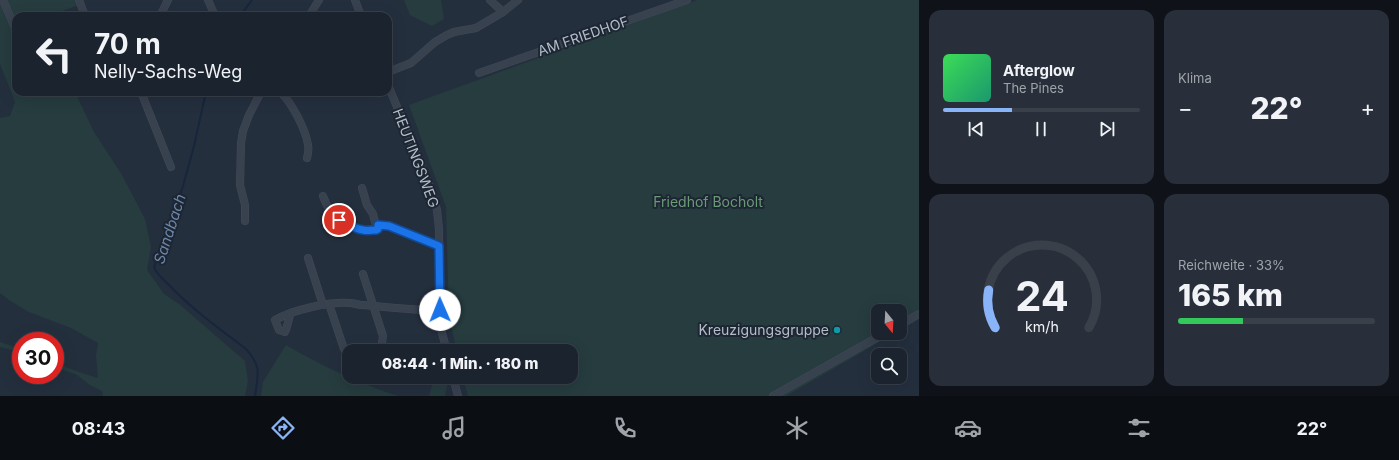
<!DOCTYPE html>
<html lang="de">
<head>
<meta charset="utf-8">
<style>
	:root { --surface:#1b232e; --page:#282f3a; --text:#f1f3f6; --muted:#a0a4aa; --line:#39404a; --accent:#8ab4f8 }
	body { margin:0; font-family:Inter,sans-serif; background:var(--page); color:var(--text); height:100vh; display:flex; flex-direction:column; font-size:15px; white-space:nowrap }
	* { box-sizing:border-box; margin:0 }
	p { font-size:13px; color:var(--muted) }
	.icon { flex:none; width:22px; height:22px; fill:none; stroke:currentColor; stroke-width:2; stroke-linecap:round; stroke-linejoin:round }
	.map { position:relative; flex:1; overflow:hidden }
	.details { display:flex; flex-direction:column; gap:10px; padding:10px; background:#0f1319; width:480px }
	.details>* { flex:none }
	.top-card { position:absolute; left:12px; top:12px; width:380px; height:84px; border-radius:12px; box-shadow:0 4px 16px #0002,0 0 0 1px var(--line); background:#1b232e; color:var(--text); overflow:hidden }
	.needle { width:26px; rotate:162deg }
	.buttons { position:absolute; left:871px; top:304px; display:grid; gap:8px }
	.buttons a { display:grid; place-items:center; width:36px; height:36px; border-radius:8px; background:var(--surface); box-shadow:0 4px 16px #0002,0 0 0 1px var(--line); font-size:20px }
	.speed { position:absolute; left:12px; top:332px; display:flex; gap:8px; font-size:20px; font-weight:700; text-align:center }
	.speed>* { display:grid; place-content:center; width:52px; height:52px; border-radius:50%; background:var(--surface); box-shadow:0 4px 16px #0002,0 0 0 1px var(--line); line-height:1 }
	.speed .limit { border:6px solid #d22; background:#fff; color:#111 }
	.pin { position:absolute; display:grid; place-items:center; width:34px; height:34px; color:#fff; margin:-17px; border:2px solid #fff; border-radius:50%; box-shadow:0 1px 4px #0007 }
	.me { position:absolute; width:44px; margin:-22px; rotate:359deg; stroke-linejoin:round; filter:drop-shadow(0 0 3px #0008) }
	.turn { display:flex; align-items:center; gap:14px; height:84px; padding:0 16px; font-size:18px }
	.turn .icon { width:52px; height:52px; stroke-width:2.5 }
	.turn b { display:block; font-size:28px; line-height:34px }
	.big { font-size:30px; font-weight:800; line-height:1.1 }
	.details .widget { flex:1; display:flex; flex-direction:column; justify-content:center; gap:6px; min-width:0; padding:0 14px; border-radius:12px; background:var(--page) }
	.details .dial { align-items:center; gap:0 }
	.dial svg { height:104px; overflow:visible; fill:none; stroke:var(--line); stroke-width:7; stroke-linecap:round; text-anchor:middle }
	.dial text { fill:var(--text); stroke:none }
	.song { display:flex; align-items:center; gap:12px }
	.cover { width:48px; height:48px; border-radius:6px; background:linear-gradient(135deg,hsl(130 70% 55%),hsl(160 70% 35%)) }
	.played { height:4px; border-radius:2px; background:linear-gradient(90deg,var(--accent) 35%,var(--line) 35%) }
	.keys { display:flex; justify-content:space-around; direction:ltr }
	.heat { display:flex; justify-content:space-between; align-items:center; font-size:22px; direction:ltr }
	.charge { height:6px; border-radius:3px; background:linear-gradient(90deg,#34c759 33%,var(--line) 0) }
	.details .tiles { flex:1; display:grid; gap:10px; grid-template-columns:repeat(2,1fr) }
	.trip { position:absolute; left:342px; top:344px; width:236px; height:40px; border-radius:12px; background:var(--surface); box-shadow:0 4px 16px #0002,0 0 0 1px var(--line); font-weight:800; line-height:40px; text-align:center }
	.menu { display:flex; height:64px; justify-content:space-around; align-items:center; background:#0b0e12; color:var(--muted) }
	.menu .icon { width:28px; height:28px }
	.menu .on { color:var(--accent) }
	.menu b { font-size:18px; color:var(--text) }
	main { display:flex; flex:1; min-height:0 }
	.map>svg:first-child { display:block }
</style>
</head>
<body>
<main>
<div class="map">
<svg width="919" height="396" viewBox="0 0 919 396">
	<rect width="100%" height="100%" fill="#242f3e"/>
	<!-- green -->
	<g fill="#263c3f">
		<polygon points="0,0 77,0 79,5 49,16 16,16 16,92 75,92 94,132 122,175 145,219 151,247 147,270 164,294 179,304 245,361 248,381 245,396 103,396 102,391 90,385 77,375 55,367 55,363 82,373 98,378 96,356 98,343 71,328 29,312 9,300 0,293 0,118 10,116 15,102 0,64"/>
		<polygon points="404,0 441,0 444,19 432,26 410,15"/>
		<polygon points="697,0 919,0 919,319 900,330 900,311 878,311 878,333 895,333 786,396 468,396 463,377 571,377 571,351 457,351 449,318 446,207 409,105"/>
		<polygon points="0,342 21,349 21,354 12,350 0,347"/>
		<path d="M286,345C322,366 358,383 398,396H261L263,382Z"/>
		<polygon points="448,381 445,396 429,396 432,385"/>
	</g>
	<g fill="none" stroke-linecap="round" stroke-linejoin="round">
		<!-- stream -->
		<g stroke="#17263c" stroke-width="2">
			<polyline points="240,16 252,0"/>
			<path d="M206,92L194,146L183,186L154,267C157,275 164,280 170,286C193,310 220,329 246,349C262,367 258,374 255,396"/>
		</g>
		<!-- minor casing -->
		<g stroke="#414a57" stroke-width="8">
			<g id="minor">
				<polyline points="3,0 16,30"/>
				<polyline points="79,0 85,16"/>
				<polyline points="208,0 215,16"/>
				<polyline points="355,0 361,16"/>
				<polyline points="490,0 503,12"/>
				<polyline points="160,16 168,0"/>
				<polyline points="309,16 319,0"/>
				<polyline points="388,72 411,63 435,42 447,35 454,32 476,28 503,12 518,0"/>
				<polyline points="479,73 687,0"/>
				<polyline points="388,85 432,192 437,210 439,229 440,310 442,333 447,351"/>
				<polyline points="141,92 171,167"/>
				<polyline points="194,92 194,93"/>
				<path d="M280,92C291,101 306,130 308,145C309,149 308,154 307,158"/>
				<polyline points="362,188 367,205 373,214 375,222"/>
				<path d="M323,196C325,202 328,208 332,213C340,224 359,232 372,229"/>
				<polyline points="245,221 245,205 240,185 241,143 243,131 249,115 261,92"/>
				<polyline points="378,225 389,226 439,246"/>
				<polyline points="308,258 323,305"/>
				<polyline points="363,274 383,336 382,343 384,351"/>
				<polyline points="329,304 344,349"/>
				<path d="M291,313C288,319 288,326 285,332L279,330L275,320C293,310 330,301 350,303C354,303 358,305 362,305C388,307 414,311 440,310"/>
				<polyline points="900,325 919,314"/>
				<polyline points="453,377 458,396"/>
				<polyline points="773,396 885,333"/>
			</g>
		</g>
		<!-- minor -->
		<use href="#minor" stroke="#38414e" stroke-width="7"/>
	</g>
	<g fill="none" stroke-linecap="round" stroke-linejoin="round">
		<!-- route casing -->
		<g stroke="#114b97" stroke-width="10">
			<path id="route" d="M339,220C347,224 354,229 363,230C367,231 371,230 376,230L378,229V225L389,226L439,246L440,310"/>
		</g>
		<!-- route -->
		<use href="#route" stroke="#1a73e8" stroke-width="7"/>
	</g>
	<!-- markers -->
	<circle fill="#0f9aa8" stroke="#1d2633" stroke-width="1.5" cx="837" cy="330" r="4"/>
	<g text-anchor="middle" stroke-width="4" stroke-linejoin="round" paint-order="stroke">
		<!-- street labels -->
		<g font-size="14" fill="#b4bcc9" stroke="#1d2633">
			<text transform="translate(583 36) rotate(-19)" y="5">AM FRIEDHOF</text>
			<text transform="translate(416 158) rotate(69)" y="5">HEUTINGSWEG</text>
		</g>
		<!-- park labels -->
		<g font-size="14" fill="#6b9a76" stroke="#1d2633">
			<text x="708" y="207">Friedhof Bocholt</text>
		</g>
		<!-- poi labels -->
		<g font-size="14" fill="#b4bcc9" stroke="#1d2633" text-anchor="end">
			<text x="829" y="335">Kreuzigungsgruppe</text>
		</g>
		<!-- water labels -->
		<g font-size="15" font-style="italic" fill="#6d86a8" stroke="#1d2633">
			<text transform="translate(170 229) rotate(-72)" y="5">Sandbach</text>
		</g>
	</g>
</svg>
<div class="buttons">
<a><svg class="needle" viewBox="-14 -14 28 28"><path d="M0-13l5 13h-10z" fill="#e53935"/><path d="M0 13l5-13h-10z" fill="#a0a4aa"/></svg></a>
<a><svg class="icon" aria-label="search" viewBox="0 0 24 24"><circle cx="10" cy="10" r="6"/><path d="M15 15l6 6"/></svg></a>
</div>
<div class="speed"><div class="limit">30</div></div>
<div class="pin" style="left:339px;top:220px;background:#d93025"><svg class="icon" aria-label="arrive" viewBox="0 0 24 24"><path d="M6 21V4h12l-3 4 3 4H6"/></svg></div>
<svg class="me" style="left:440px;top:310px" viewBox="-20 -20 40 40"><circle r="19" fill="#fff"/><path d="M0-13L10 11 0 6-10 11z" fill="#1a73e8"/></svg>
<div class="trip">08:44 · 1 Min. · 180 m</div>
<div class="top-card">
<div class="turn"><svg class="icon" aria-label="left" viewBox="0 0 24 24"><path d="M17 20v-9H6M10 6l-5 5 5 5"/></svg><div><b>70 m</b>Nelly-Sachs-Weg</div></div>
</div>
</div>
<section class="details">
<div class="tiles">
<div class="widget">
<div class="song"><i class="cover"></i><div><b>Afterglow</b><p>The Pines</p></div></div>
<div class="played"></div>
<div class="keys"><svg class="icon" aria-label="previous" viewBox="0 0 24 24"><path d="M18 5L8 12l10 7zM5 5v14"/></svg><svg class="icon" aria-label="pause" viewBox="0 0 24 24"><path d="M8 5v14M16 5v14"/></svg><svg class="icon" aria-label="next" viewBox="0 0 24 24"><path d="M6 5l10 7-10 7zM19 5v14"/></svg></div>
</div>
<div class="widget"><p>Klima</p>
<div class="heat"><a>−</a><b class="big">22°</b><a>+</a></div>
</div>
<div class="widget dial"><svg viewBox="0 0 100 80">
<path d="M14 69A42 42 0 1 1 86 69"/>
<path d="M14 69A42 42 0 0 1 9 40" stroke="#8ab4f8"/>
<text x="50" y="56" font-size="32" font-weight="700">24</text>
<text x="50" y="72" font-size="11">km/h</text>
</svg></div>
<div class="widget"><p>Reichweite · 33%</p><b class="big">165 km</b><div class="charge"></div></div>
</div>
</section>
</main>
<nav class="menu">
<b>08:43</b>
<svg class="icon on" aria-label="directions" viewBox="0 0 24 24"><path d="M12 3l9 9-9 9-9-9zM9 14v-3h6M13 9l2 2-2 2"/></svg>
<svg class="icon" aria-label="music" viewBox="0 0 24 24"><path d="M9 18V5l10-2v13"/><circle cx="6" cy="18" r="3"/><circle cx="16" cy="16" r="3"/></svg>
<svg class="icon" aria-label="phone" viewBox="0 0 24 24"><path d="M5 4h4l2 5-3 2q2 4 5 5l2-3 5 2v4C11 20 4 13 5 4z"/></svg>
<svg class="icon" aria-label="climate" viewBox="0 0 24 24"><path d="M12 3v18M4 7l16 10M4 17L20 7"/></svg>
<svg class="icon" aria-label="car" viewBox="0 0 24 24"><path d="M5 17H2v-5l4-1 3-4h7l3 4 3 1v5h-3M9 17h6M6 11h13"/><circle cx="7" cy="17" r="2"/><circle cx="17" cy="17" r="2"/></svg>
<svg class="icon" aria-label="filters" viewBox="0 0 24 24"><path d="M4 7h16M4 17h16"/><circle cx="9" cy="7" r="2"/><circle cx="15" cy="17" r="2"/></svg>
<b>22°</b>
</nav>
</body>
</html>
